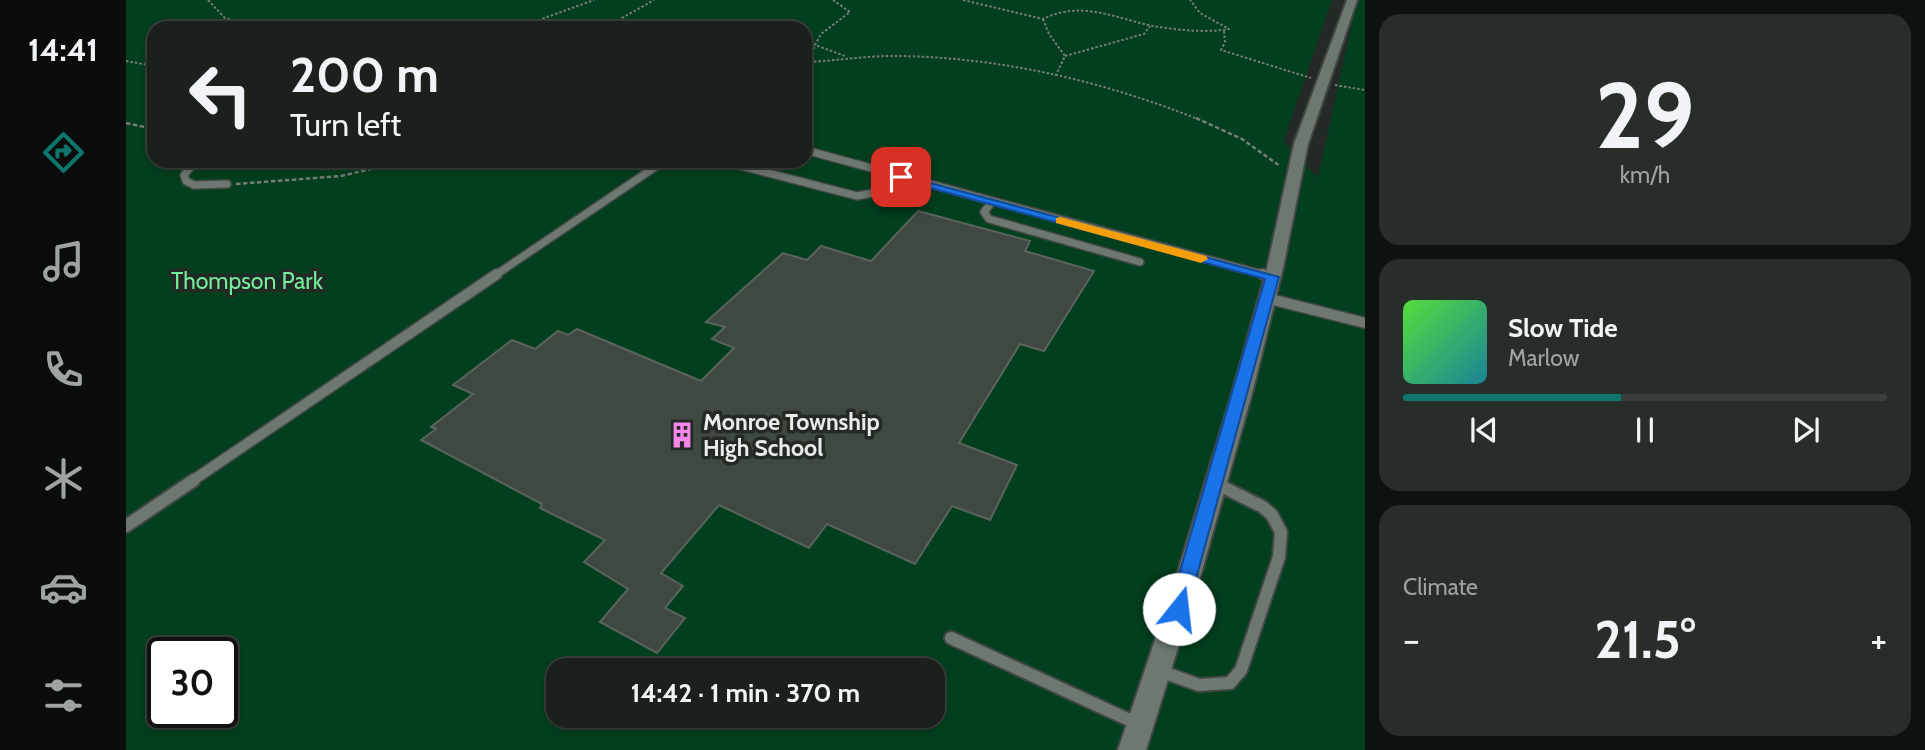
<!DOCTYPE html>
<html lang="en">
<head>
<meta charset="utf-8">
<style>
	:root { --surface:#1a201c; --page:#272d29; --text:#f1f3f6; --muted:#9fa3a3; --line:#383e3b; --accent:#0f766e }
	body { margin:0; font-family:Cabin,sans-serif; background:var(--page); color:var(--text); height:100vh; display:flex; flex-direction:column; font-size:26px; white-space:nowrap }
	* { box-sizing:border-box; margin:0 }
	p { font-size:23px; color:var(--muted) }
	.icon { flex:none; width:38px; height:38px; fill:none; stroke:currentColor; stroke-width:2; stroke-linecap:round; stroke-linejoin:round }
	.map { position:relative; flex:1; overflow:hidden }
	.drawer { display:flex; flex-direction:column; gap:14px; padding:14px; background:#0e120f; width:560px }
	.drawer>* { flex:none }
	.banner { position:absolute; left:21px; top:21px; width:665px; height:147px; border-radius:21px; box-shadow:0 4px 10px #0003,0 0 0 2px var(--line); background:#1a201c; color:var(--text); overflow:hidden }
	.speed { position:absolute; left:21px; top:637px; display:flex; gap:14px; font-size:35px; font-weight:700; text-align:center }
	.speed>* { display:grid; place-content:center; width:91px; height:91px; border-radius:50%; background:var(--surface); box-shadow:0 4px 10px #0003,0 0 0 2px var(--line); line-height:1 }
	.speed .limit { border:4px solid #111; border-radius:10px; background:#fff; color:#111 }
	.pin { position:absolute; display:grid; place-items:center; width:60px; height:60px; color:#fff; margin:-30px; border-radius:14px; box-shadow:0 4px 10px #0006 }
	.me { position:absolute; width:77px; margin:-38px; rotate:16deg; stroke-linejoin:round; filter:drop-shadow(0 0 5px #0008) }
	.turn { display:flex; align-items:center; gap:24px; height:147px; padding:0 28px; font-size:32px }
	.turn .icon { width:91px; height:91px; stroke-width:2.5 }
	.turn b { display:block; font-size:49px; line-height:60px }
	.big { font-size:52px; font-weight:700; line-height:1.1 }
	.drawer .card { flex:1; display:flex; flex-direction:column; justify-content:center; gap:10px; min-width:0; padding:0 24px; border-radius:21px; background:var(--page) }
	.drawer .dial { align-items:center; gap:0 }
	.dial b { font-size:91px; line-height:1 }
	.song { display:flex; align-items:center; gap:21px }
	.cover { width:84px; height:84px; border-radius:10px; background:linear-gradient(135deg,hsl(110 70% 55%),hsl(190 70% 35%)) }
	.played { height:7px; border-radius:4px; background:linear-gradient(90deg,var(--accent) 45%,var(--line) 45%) }
	.keys { display:flex; justify-content:space-around; direction:ltr }
	.heat { display:flex; justify-content:space-between; align-items:center; font-size:38px; direction:ltr }
	.trip { position:absolute; left:420px; top:658px; width:399px; height:70px; border-radius:21px; background:var(--surface); box-shadow:0 4px 10px #0003,0 0 0 2px var(--line); font-weight:700; line-height:70px; text-align:center }
	main { display:flex; flex:1; min-height:0 }
	.tab-bar { display:flex; flex-direction:column; width:126px; justify-content:space-around; align-items:center; background:#0a0d0b; color:var(--muted) }
	.tab-bar .icon { width:49px; height:49px }
	.tab-bar .on { color:var(--accent) }
	.tab-bar b { font-size:32px; color:var(--text) }
	.map>svg:first-child { display:block }
</style>
</head>
<body>
<main>
<nav class="tab-bar">
<b>14:41</b>
<svg class="icon on" aria-label="directions" viewBox="0 0 24 24"><path d="M12 3l9 9-9 9-9-9zM9 14v-3h6M13 9l2 2-2 2"/></svg>
<svg class="icon" aria-label="music" viewBox="0 0 24 24"><path d="M9 18V5l10-2v13"/><circle cx="6" cy="18" r="3"/><circle cx="16" cy="16" r="3"/></svg>
<svg class="icon" aria-label="phone" viewBox="0 0 24 24"><path d="M5 4h4l2 5-3 2q2 4 5 5l2-3 5 2v4C11 20 4 13 5 4z"/></svg>
<svg class="icon" aria-label="climate" viewBox="0 0 24 24"><path d="M12 3v18M4 7l16 10M4 17L20 7"/></svg>
<svg class="icon" aria-label="car" viewBox="0 0 24 24"><path d="M5 17H2v-5l4-1 3-4h7l3 4 3 1v5h-3M9 17h6M6 11h13"/><circle cx="7" cy="17" r="2"/><circle cx="17" cy="17" r="2"/></svg>
<svg class="icon" aria-label="filters" viewBox="0 0 24 24"><path d="M4 7h16M4 17h16"/><circle cx="9" cy="7" r="2"/><circle cx="15" cy="17" r="2"/></svg>
</nav>
<div class="map">
<svg width="1239" height="750" viewBox="0 0 1239 750">
	<rect width="100%" height="100%" fill="#232a25"/>
	<!-- green -->
	<path fill="#023f1e" fill-rule="evenodd" d="M0,0H1206L1157,142L1192,178L1231,0H1239V750H0ZM28,28H679V161H28ZM37,653H96V712H37ZM432,670H807V716H432Z"/>
	<!-- building -->
	<polygon fill="#404842" stroke="#5b635d" stroke-width="2" points="792,211 904,241 899,251 968,271 918,351 894,344 833,443 891,465 864,520 826,506 789,564 701,524 683,548 593,505 535,573 557,586 539,608 559,618 531,653 474,622 502,589 458,562 479,540 414,508 416,504 295,440 310,429 305,427 347,394 327,385 386,340 409,349 432,331 442,335 451,329 575,381 608,348 586,339 599,327 580,322 657,253 681,260 695,246 745,261"/>
	<g fill="none" stroke-linecap="round" stroke-linejoin="round">
		<!-- service-far2 casing -->
		<g stroke="#414743" stroke-width="10">
			<g id="service-far2">
				<polyline points="679,150 1143,276"/>
				<polyline points="70,161 58,175 60,181 68,185 101,184"/>
				<polyline points="596,161 731,196 796,184"/>
				<polyline points="866,202 858,212 863,219 1014,262"/>
				<polyline points="368,276 538,161"/>
			</g>
		</g>
		<!-- service-far1 casing -->
		<g stroke="#414743" stroke-width="13">
			<g id="service-far1">
				<polyline points="1136,274 1146,277"/>
				<polyline points="1140,298 1239,323"/>
				<polyline points="66,481 371,274"/>
			</g>
		</g>
		<!-- service casing -->
		<g stroke="#414743" stroke-width="16">
			<g id="service">
				<polyline points="0,526 68,480"/>
				<polyline points="825,638 1012,724"/>
				<polyline points="1034,671 1073,685 1104,683 1115,670 1153,557 1155,532 1146,515 1137,507 1089,483"/>
			</g>
		</g>
		<!-- minor casing -->
		<g stroke="#414743" stroke-width="4">
			<polygon id="minor" points="1221,0 1231,0 1182,144 1157,268 1127,390 1076,571 1020,750 992,750 1052,571 1107,390 1141,268 1168,144"/>
		</g>
		<!-- path-far1 -->
		<g stroke="#777d79" stroke-width="2" stroke-dasharray="2.5 2" stroke-linecap="butt">
			<polyline points="82,0 99,18 138,28"/>
			<polyline points="707,0 724,12 695,34 689,45 719,56"/>
			<path d="M837,0L917,19C956,0 988,18 1027,26C1051,30 1080,33 1103,29L1074,13L1064,0"/>
			<polyline points="917,19 923,34 939,56 929,77"/>
			<polyline points="391,28 468,0"/>
			<polyline points="502,28 495,23 496,18 528,0"/>
			<polyline points="1098,31 1099,42 1095,50 1185,78"/>
			<polyline points="939,56 1018,34 1024,26"/>
			<polyline points="0,61 28,66"/>
			<path d="M679,62C711,61 743,55 776,56C878,58 980,82 1074,120"/>
			<polyline points="683,62 689,45"/>
			<polyline points="1209,85 1239,90"/>
		</g>
		<!-- path -->
		<g stroke="#777d79" stroke-width="2.5" stroke-dasharray="4.5 2.5" stroke-linecap="butt">
			<polyline points="1070,118 1116,139 1154,166"/>
			<polyline points="0,123 28,129"/>
			<polyline points="110,184 215,176 279,161"/>
		</g>
		<!-- service-far2 -->
		<use href="#service-far2" stroke="#6e7770" stroke-width="7"/>
		<!-- service-far1 -->
		<use href="#service-far1" stroke="#6e7770" stroke-width="10"/>
		<!-- service -->
		<use href="#service" stroke="#6e7770" stroke-width="12"/>
		<!-- minor -->
		<use href="#minor" fill="#6e7770" fill-rule="evenodd"/>
	</g>
	<!-- route -->
	<polygon fill="#1a73e8" stroke="#114b97" stroke-width="2" points="771,174 1153,277 1060,615 1053,618 1046,615 1043,609 1139,279 771,179"/>
	<!-- slow -->
	<polygon fill="#f59e0b" points="934,217 1080,256 1082,259 1075,263 930,223 930,218"/>
	<!-- icons -->
	<defs>
		<g id="building-bare" transform="scale(2.1)"><path d="M-4-6H4V6H1V3H-1V6H-4ZM-2.5-4.3h1.7v1.8h-1.7ZM.8-4.3h1.7v1.8H.8ZM-2.5-1h1.7V.8h-1.7ZM.8-1h1.7V.8H.8Z" fill="#f987e9" stroke="#232a25" stroke-width="2.5" paint-order="stroke"/></g>
	</defs>
	<g fill-rule="evenodd">
		<use href="#building-bare" x="556" y="435"/>
	</g>
	<g text-anchor="middle" stroke-width="7" stroke-linejoin="round" paint-order="stroke">
		<!-- park labels -->
		<g font-size="23" fill="#74ed9d" stroke="#232a25">
			<text x="121" y="289">Thompson Park</text>
		</g>
		<!-- poi labels -->
		<g font-size="23" font-weight="bold" fill="#e8ede9" stroke="#232a25" text-anchor="start">
			<text x="577" y="430">Monroe Township<tspan x="577" dy="26">High School</tspan></text>
		</g>
	</g>
</svg>
<div class="speed"><div class="limit">30</div></div>
<div class="pin" style="left:775px;top:177px;background:#d93025"><svg class="icon" aria-label="arrive" viewBox="0 0 24 24"><path d="M6 21V4h12l-3 4 3 4H6"/></svg></div>
<svg class="me" style="left:1053px;top:609px" viewBox="-20 -20 40 40"><circle r="19" fill="#fff"/><path d="M0-13L10 11 0 6-10 11z" fill="#1a73e8"/></svg>
<div class="trip">14:42 · 1 min · 370 m</div>
<div class="banner">
<div class="turn"><svg class="icon" aria-label="left" viewBox="0 0 24 24"><path d="M17 20v-9H6M10 6l-5 5 5 5"/></svg><div><b>200 m</b>Turn left</div></div>
</div>
</div>
<section class="drawer">
<div class="card dial"><b>29</b><p>km/h</p></div>
<div class="card">
<div class="song"><i class="cover"></i><div><b>Slow Tide</b><p>Marlow</p></div></div>
<div class="played"></div>
<div class="keys"><svg class="icon" aria-label="previous" viewBox="0 0 24 24"><path d="M18 5L8 12l10 7zM5 5v14"/></svg><svg class="icon" aria-label="pause" viewBox="0 0 24 24"><path d="M8 5v14M16 5v14"/></svg><svg class="icon" aria-label="next" viewBox="0 0 24 24"><path d="M6 5l10 7-10 7zM19 5v14"/></svg></div>
</div>
<div class="card"><p>Climate</p>
<div class="heat"><a>−</a><b class="big">21.5°</b><a>+</a></div>
</div>
</section>
</main>
</body>
</html>
